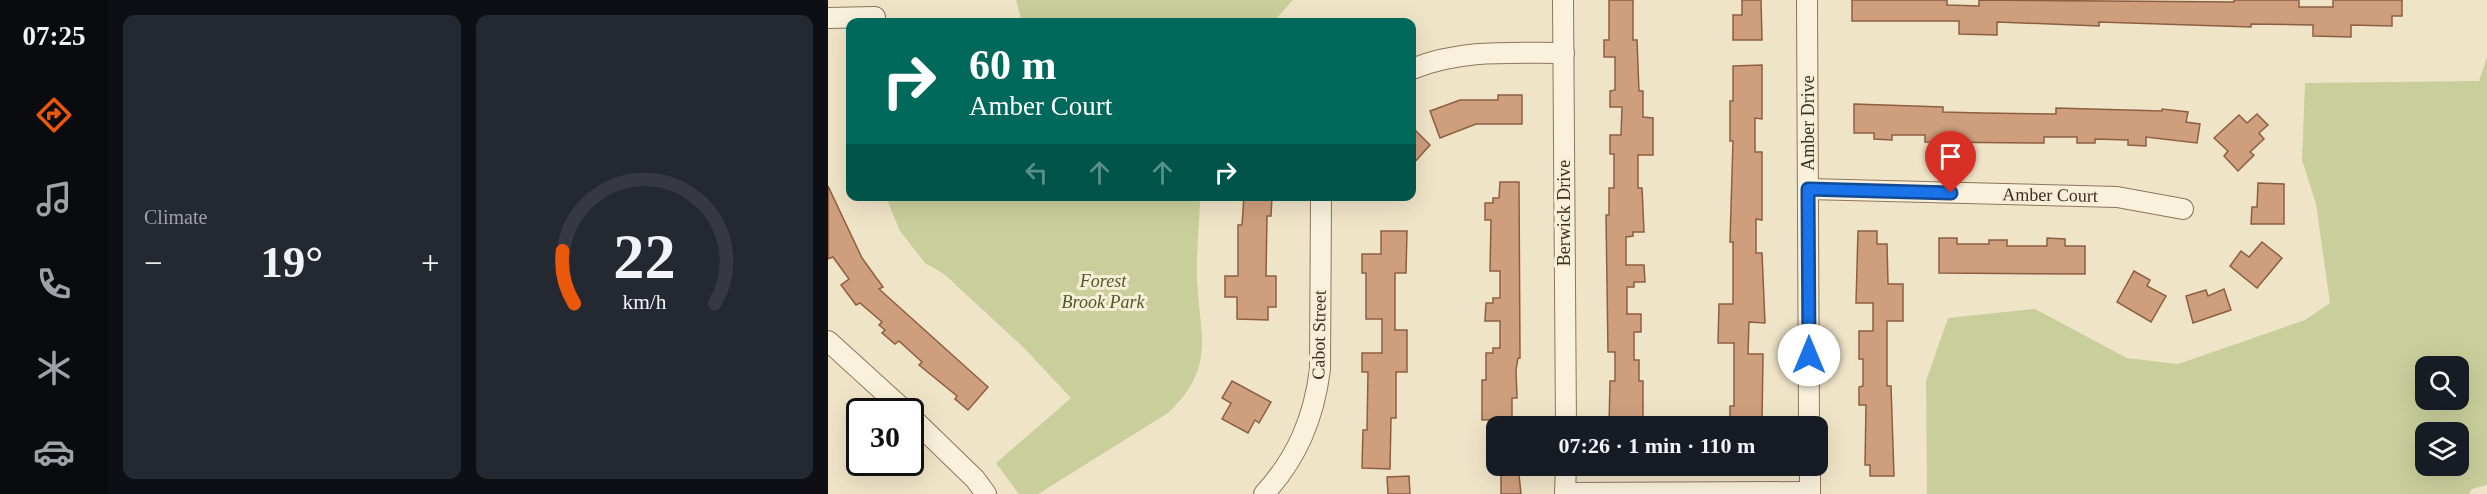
<!DOCTYPE html>
<html lang="en">
<head>
<meta charset="utf-8">
<style>
	:root { --surface:#171b24; --page:#242831; --text:#f1f3f6; --muted:#9ea1a6; --line:#363941; --accent:#ea580c }
	body { margin:0; font-family:"Times New Roman",serif; background:var(--page); color:var(--text); height:100vh; display:flex; flex-direction:column; font-size:22px; white-space:nowrap }
	* { box-sizing:border-box; margin:0 }
	p { font-size:20px; color:var(--muted) }
	.icon { flex:none; width:33px; height:33px; fill:none; stroke:currentColor; stroke-width:2; stroke-linecap:round; stroke-linejoin:round }
	.map { position:relative; flex:1; overflow:hidden }
	.drawer { display:flex; flex-direction:column; gap:15px; padding:15px; background:#0d0f14; width:720px }
	.drawer>* { flex:none }
	.hud { position:absolute; left:18px; top:18px; width:570px; height:183px; border-radius:12px; box-shadow:0 6px 24px #0002; background:#00695c; color:#fff; overflow:hidden }
	.controls { position:absolute; left:1587px; top:356px; display:grid; gap:12px }
	.controls a { display:grid; place-items:center; width:54px; height:54px; border-radius:12px; background:var(--surface); box-shadow:0 6px 24px #0002; font-size:30px }
	.speed { position:absolute; left:18px; top:398px; display:flex; gap:12px; font-size:30px; font-weight:700; text-align:center }
	.speed>* { display:grid; place-content:center; width:78px; height:78px; border-radius:50%; background:var(--surface); box-shadow:0 6px 24px #0002; line-height:1 }
	.speed .limit { border:3px solid #111; border-radius:9px; background:#fff; color:#111 }
	.pin { position:absolute; display:grid; place-items:center; width:51px; height:51px; color:#fff; margin:-62px -26px; border-radius:50% 50% 50% 0; rotate:-45deg; box-shadow:0 0 6px #0007 }
	.pin .icon { rotate:45deg }
	.me { position:absolute; width:66px; margin:-33px; rotate:0deg; stroke-linejoin:round; filter:drop-shadow(0 0 4px #0008) }
	.turn { display:flex; align-items:center; gap:21px; height:126px; padding:0 24px; font-size:27px }
	.turn .icon { width:78px; height:78px; stroke-width:2.5 }
	.turn b { display:block; font-size:42px; line-height:51px }
	.lanes { display:flex; align-items:center; height:57px; padding:0 24px; background:#0003; justify-content:center; gap:30px; direction:ltr }
	.lanes .off { opacity:.35 }
	.big { font-size:45px; font-weight:700; line-height:1.1 }
	.drawer .tile { flex:1; display:flex; flex-direction:column; justify-content:center; gap:9px; min-width:0; padding:0 21px; border-radius:12px; background:var(--page) }
	.drawer .dial { align-items:center; gap:0 }
	.dial svg { height:156px; overflow:visible; fill:none; stroke:var(--line); stroke-width:7; stroke-linecap:round; text-anchor:middle }
	.dial text { fill:var(--text); stroke:none }
	.heat { display:flex; justify-content:space-between; align-items:center; font-size:33px; direction:ltr }
	.drawer .tiles { flex:1; display:grid; gap:15px; grid-template-columns:repeat(2,1fr) }
	.trip { position:absolute; left:658px; top:416px; width:342px; height:60px; border-radius:12px; background:var(--surface); box-shadow:0 6px 24px #0002; font-weight:700; line-height:60px; text-align:center }
	main { display:flex; flex:1; min-height:0 }
	.menu { display:flex; flex-direction:column; width:108px; justify-content:space-around; align-items:center; background:#090b0e; color:var(--muted) }
	.menu .icon { width:42px; height:42px }
	.menu .on { color:var(--accent) }
	.menu b { font-size:27px; color:var(--text) }
	.map>svg:first-child { display:block }
</style>
</head>
<body>
<main>
<nav class="menu">
<b>07:25</b>
<svg class="icon on" aria-label="directions" viewBox="0 0 24 24"><path d="M12 3l9 9-9 9-9-9zM9 14v-3h6M13 9l2 2-2 2"/></svg>
<svg class="icon" aria-label="music" viewBox="0 0 24 24"><path d="M9 18V5l10-2v13"/><circle cx="6" cy="18" r="3"/><circle cx="16" cy="16" r="3"/></svg>
<svg class="icon" aria-label="phone" viewBox="0 0 24 24"><path d="M5 4h4l2 5-3 2q2 4 5 5l2-3 5 2v4C11 20 4 13 5 4z"/></svg>
<svg class="icon" aria-label="climate" viewBox="0 0 24 24"><path d="M12 3v18M4 7l16 10M4 17L20 7"/></svg>
<svg class="icon" aria-label="car" viewBox="0 0 24 24"><path d="M5 17H2v-5l4-1 3-4h7l3 4 3 1v5h-3M9 17h6M6 11h13"/><circle cx="7" cy="17" r="2"/><circle cx="17" cy="17" r="2"/></svg>
</nav>
<section class="drawer">
<div class="tiles">
<div class="tile"><p>Climate</p>
<div class="heat"><a>−</a><b class="big">19°</b><a>+</a></div>
</div>
<div class="tile dial"><svg viewBox="0 0 100 80">
<path d="M14 69A42 42 0 1 1 86 69"/>
<path d="M14 69A42 42 0 0 1 8 42" stroke="#ea580c"/>
<text x="50" y="56" font-size="32" font-weight="700">22</text>
<text x="50" y="72" font-size="11">km/h</text>
</svg></div>
</div>
</section>
<div class="map">
<svg width="1659" height="494" viewBox="0 0 1659 494">
	<rect width="100%" height="100%" fill="#f0e4c8"/>
	<!-- green -->
	<g fill="#c9cf9b" fill-rule="evenodd">
		<polygon points="188,0 465,0 445,22 194,22"/>
		<path d="M1659,57V485L1644,489L1641,494H1099L1098,381L1120,318L1207,309L1299,358L1350,364L1477,320L1502,303L1488,204L1474,160L1477,83L1651,81ZM1598,366H1630V399H1598ZM1598,432H1630V465H1598Z"/>
		<path d="M58,197H372C372,220 369,243 369,266C368,329 393,363 340,413L210,494H191L168,463L243,398L195,347L116,274L97,263L72,231Z"/>
	</g>
	<!-- building -->
	<g fill="#cf9f7d" stroke="#8d5f41" stroke-width="1.5">
		<polygon points="781,0 805,0 805,40 809,40 811,91 815,91 815,117 825,118 825,155 810,155 810,188 814,188 816,232 805,232 805,236 798,237 798,265 816,265 817,282 806,282 806,287 799,287 799,314 813,314 813,332 806,332 806,360 811,360 811,381 815,381 815,426 781,426 782,381 787,381 787,352 780,352 778,215 781,215 781,188 786,188 786,154 782,154 782,135 793,135 794,107 782,107 782,91 787,90 787,57 776,57 776,40 781,40"/>
		<polygon points="914,0 933,0 934,40 905,40 905,15 914,15"/>
		<polygon points="1024,0 1119,0 1119,5 1151,6 1151,0 1406,2 1406,0 1471,0 1471,7 1505,7 1505,0 1574,0 1574,16 1564,16 1564,26 1523,25 1523,37 1485,36 1485,25 1423,24 1423,27 1271,22 1271,26 1169,22 1169,35 1131,34 1131,21 1024,21"/>
		<polygon points="934,65 934,119 927,118 927,152 934,152 934,220 928,219 928,253 934,253 937,323 921,322 920,354 935,354 934,424 902,426 902,406 906,406 906,343 890,343 891,304 905,304 905,242 902,242 905,141 902,141 902,101 905,101 905,66"/>
		<polygon points="670,95 694,95 694,124 648,124 612,138 602,111 632,100 670,100"/>
		<polygon points="1026,104 1115,107 1115,112 1154,113 1228,114 1228,108 1334,111 1334,109 1360,112 1358,122 1372,124 1369,143 1318,137 1318,146 1300,145 1300,140 1267,139 1267,143 1249,143 1249,137 1216,137 1216,143 1097,142 1097,135 1064,135 1064,140 1046,139 1046,133 1026,133"/>
		<polygon points="1429,114 1440,125 1431,133 1436,139 1422,152 1426,155 1410,171 1396,156 1400,151 1386,138 1411,115 1419,123"/>
		<polygon points="584,127 602,145 584,165"/>
		<polygon points="672,182 691,182 692,358 690,358 688,370 689,398 684,398 684,419 654,420 654,380 658,380 658,353 665,353 665,348 672,348 672,321 657,321 658,303 665,303 665,298 672,298 672,271 662,271 663,220 657,220 657,203 665,203 665,198 671,198"/>
		<polygon points="1430,183 1456,184 1456,224 1423,224 1424,207 1429,207"/>
		<polygon points="0,186 34,258 55,287 51,289 160,387 140,410 127,399 129,396 91,365 94,362 71,341 67,344 54,333 57,330 51,325 54,322 32,303 28,305 13,285 21,279 5,257 0,259"/>
		<polygon points="416,196 444,196 443,216 439,216 438,276 448,276 448,307 440,307 440,320 409,319 409,297 397,297 397,276 410,276 410,225 414,225"/>
		<polygon points="553,231 579,231 578,273 567,273 567,330 579,330 579,372 568,372 568,418 563,418 562,469 534,468 535,430 539,430 540,372 534,372 534,353 554,353 554,319 538,319 538,273 534,273 534,254 553,254"/>
		<polygon points="1030,231 1049,231 1049,244 1059,244 1060,284 1075,284 1075,321 1059,321 1059,386 1063,386 1066,476 1042,476 1042,465 1037,465 1038,405 1031,405 1031,387 1035,386 1035,359 1031,359 1031,331 1045,331 1045,303 1028,303"/>
		<polygon points="1111,238 1129,238 1129,244 1161,244 1161,240 1179,240 1179,246 1219,246 1219,238 1237,239 1237,246 1257,246 1257,274 1111,273"/>
		<polygon points="1434,242 1454,258 1429,288 1402,266 1413,251 1421,257"/>
		<polygon points="1306,271 1322,280 1319,286 1338,296 1323,322 1289,302"/>
		<polygon points="1396,289 1403,310 1365,323 1358,296 1378,290 1380,296"/>
		<polygon points="404,381 443,402 431,423 427,420 420,433 394,419 403,403 394,398"/>
		<polygon points="673,465 690,465 693,494 673,494"/>
		<polygon points="581,476 582,494 560,494 559,477"/>
	</g>
	<g fill="none" stroke-linecap="round" stroke-linejoin="round">
		<!-- minor casing -->
		<g stroke="#8d765c" stroke-width="22">
			<g id="minor">
				<polyline points="735,0 738,426"/>
				<polyline points="979,0 981,426"/>
				<polyline points="0,18 47,17"/>
				<path d="M584,69C633,49 683,53 736,53"/>
				<polyline points="980,189 1289,197 1355,209"/>
				<polyline points="0,341 77,411"/>
				<polyline points="82,416 147,479 158,494"/>
				<polyline points="737,493 982,492"/>
				<path d="M436,494C469,458 486,418 492,369L493,196"/>
				<polyline points="737,494 738,465"/>
				<polyline points="982,494 982,465"/>
			</g>
		</g>
		<!-- minor -->
		<use href="#minor" stroke="#faf1dc" stroke-width="20"/>
	</g>
	<g fill="none" stroke-linecap="round" stroke-linejoin="round">
		<!-- route casing -->
		<g stroke="#114b97" stroke-width="15">
			<polyline id="route" points="981,355 980,189 1123,193"/>
		</g>
		<!-- route -->
		<use href="#route" stroke="#1a73e8" stroke-width="10"/>
	</g>
	<g text-anchor="middle" stroke-width="6" stroke-linejoin="round" paint-order="stroke">
		<!-- street labels -->
		<g font-size="18" fill="#3d2e20" stroke="#f7eed8">
			<text transform="translate(980 123) rotate(-90)" y="6">Amber Drive</text>
			<text transform="translate(1222 195) rotate(1)" y="6">Amber Court</text>
			<text transform="translate(736 213) rotate(-90)" y="6">Berwick Drive</text>
			<text transform="translate(491 335) rotate(-89)" y="6">Cabot Street</text>
		</g>
		<!-- park labels -->
		<g font-size="18" font-style="italic" fill="#4d5a26" stroke="#f7eed8">
			<text x="275" y="287">Forest<tspan x="275" dy="21">Brook Park</tspan></text>
		</g>
	</g>
</svg>
<div class="controls">
<a><svg class="icon" aria-label="search" viewBox="0 0 24 24"><circle cx="10" cy="10" r="6"/><path d="M15 15l6 6"/></svg></a>
<a><svg class="icon" aria-label="layers" viewBox="0 0 24 24"><path d="M12 4l9 5-9 5-9-5zM3 14l9 5 9-5"/></svg></a>
</div>
<div class="speed"><div class="limit">30</div></div>
<div class="pin" style="left:1123px;top:193px;background:#d93025"><svg class="icon" aria-label="arrive" viewBox="0 0 24 24"><path d="M6 21V4h12l-3 4 3 4H6"/></svg></div>
<svg class="me" style="left:981px;top:355px" viewBox="-20 -20 40 40"><circle r="19" fill="#fff"/><path d="M0-13L10 11 0 6-10 11z" fill="#1a73e8"/></svg>
<div class="trip">07:26 · 1 min · 110 m</div>
<div class="hud">
<div class="turn"><svg class="icon" aria-label="right" viewBox="0 0 24 24"><path d="M7 20v-9h11M14 6l5 5-5 5"/></svg><div><b>60 m</b>Amber Court</div></div>
<div class="lanes"><svg class="icon off" aria-label="left" viewBox="0 0 24 24"><path d="M17 20v-9H6M10 6l-5 5 5 5"/></svg><svg class="icon off" aria-label="ahead" viewBox="0 0 24 24"><path d="M12 20V5M6 11l6-6 6 6"/></svg><svg class="icon off" aria-label="ahead" viewBox="0 0 24 24"><path d="M12 20V5M6 11l6-6 6 6"/></svg><svg class="icon" aria-label="right" viewBox="0 0 24 24"><path d="M7 20v-9h11M14 6l5 5-5 5"/></svg></div>
</div>
</div>
</main>
</body>
</html>
